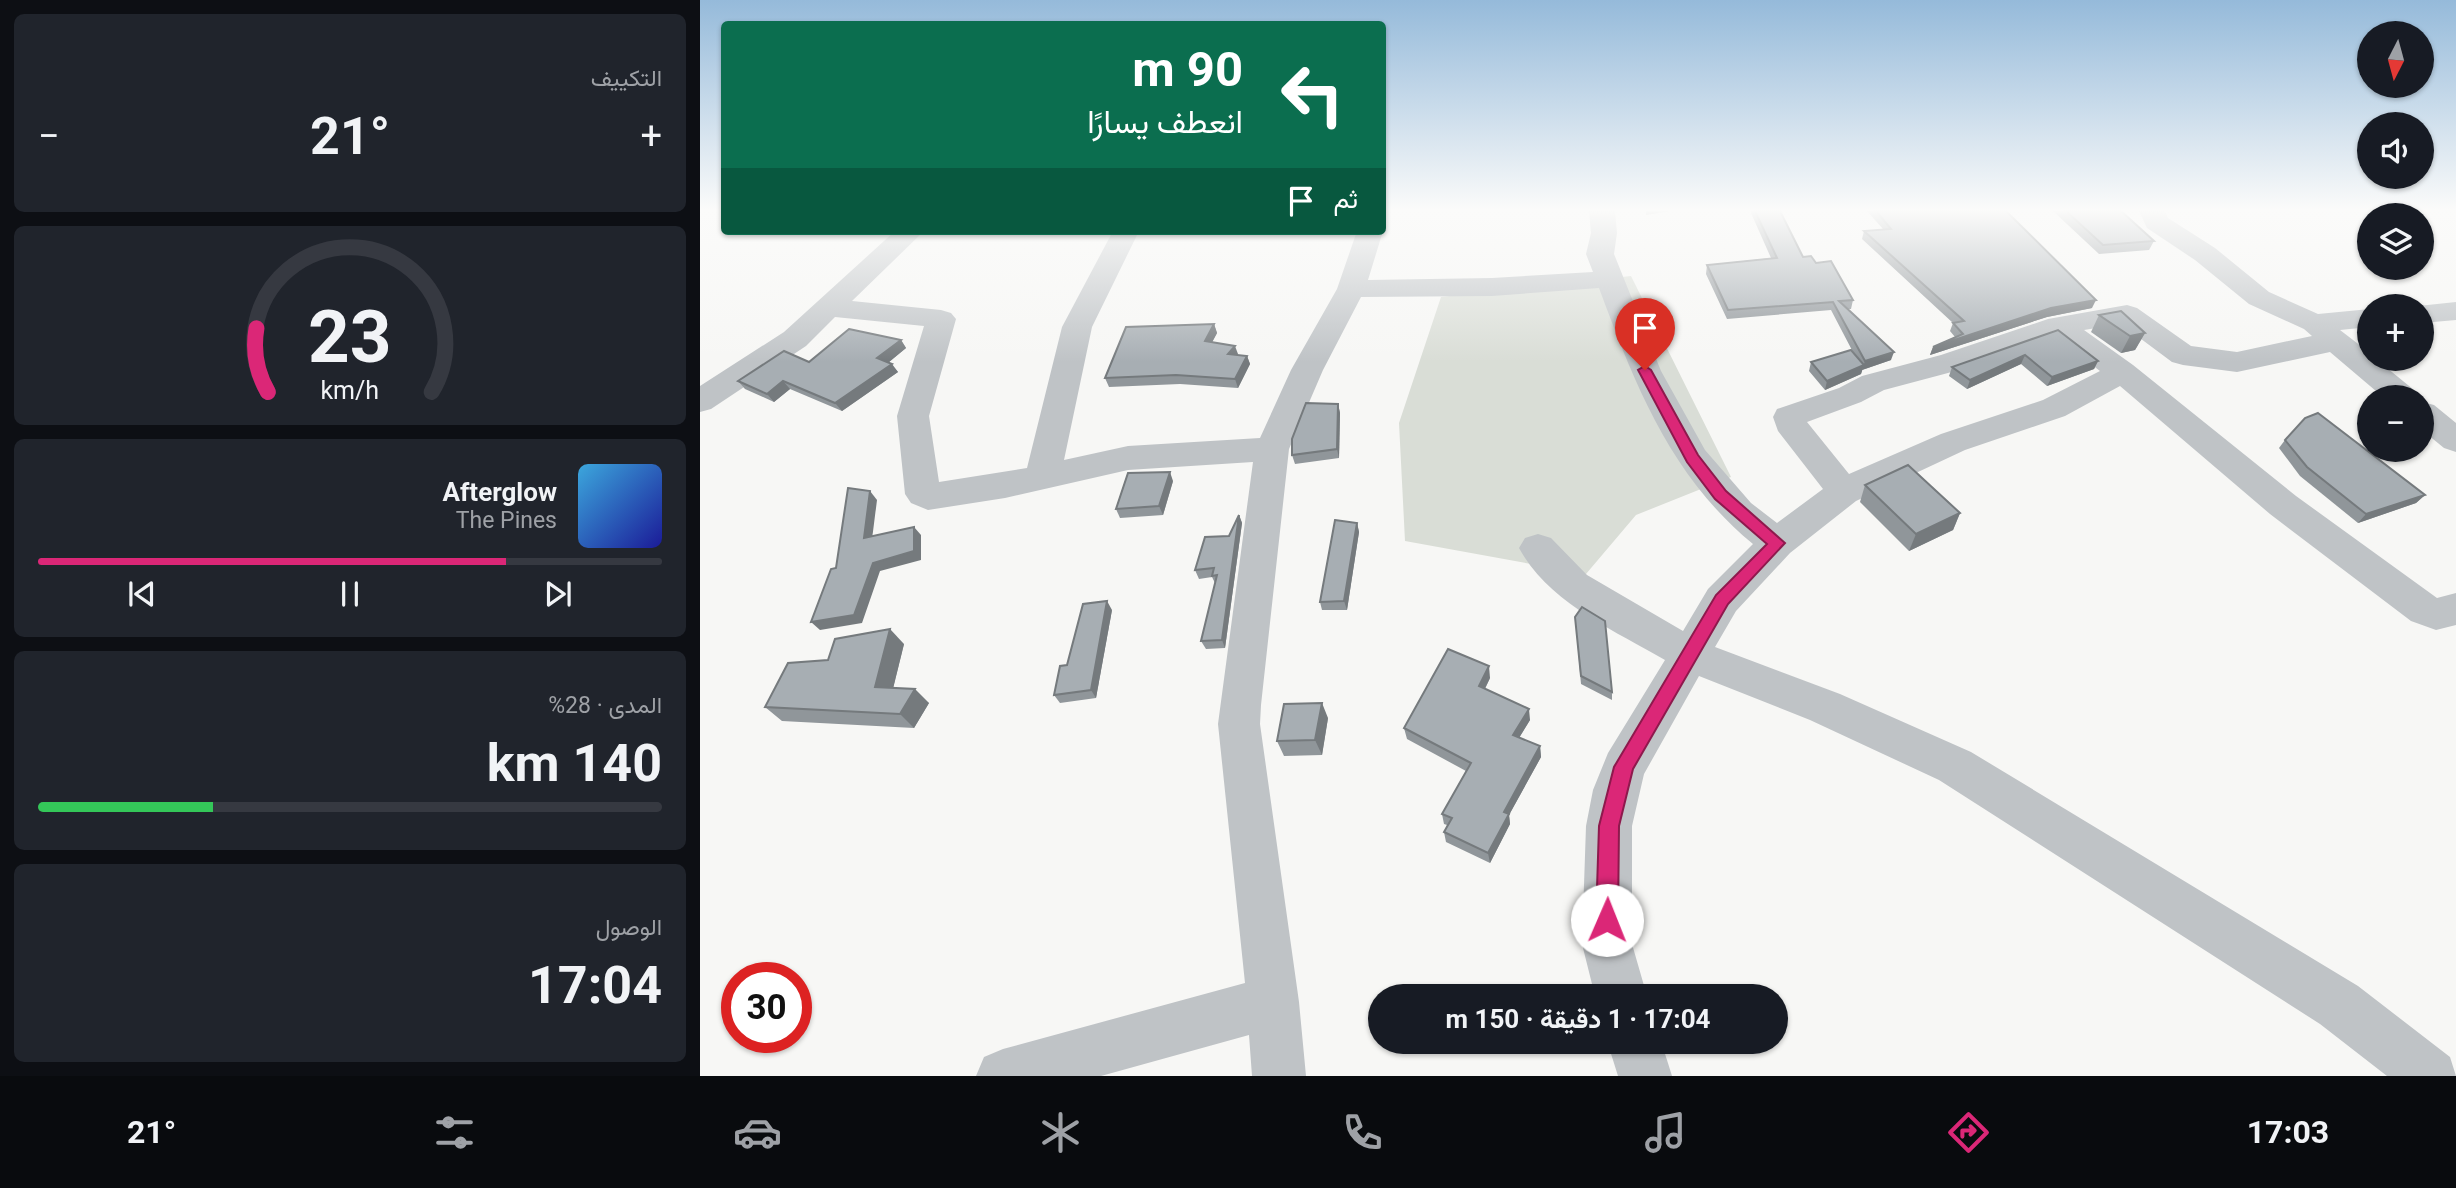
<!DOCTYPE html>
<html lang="ar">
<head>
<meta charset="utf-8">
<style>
	:root { --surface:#171b24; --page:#20242c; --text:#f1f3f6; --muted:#9ea1a6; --line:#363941; --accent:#db2777 }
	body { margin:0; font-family:Roboto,Vazirmatn,sans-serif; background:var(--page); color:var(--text); direction:rtl; height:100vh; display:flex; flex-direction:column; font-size:26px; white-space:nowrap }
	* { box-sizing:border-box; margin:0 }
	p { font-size:23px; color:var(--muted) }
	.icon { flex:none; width:38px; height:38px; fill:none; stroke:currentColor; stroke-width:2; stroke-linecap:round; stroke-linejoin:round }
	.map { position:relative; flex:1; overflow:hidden; direction:ltr }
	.panel { display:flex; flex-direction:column; gap:14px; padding:14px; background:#0d0f14; width:700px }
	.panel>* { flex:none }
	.guide { position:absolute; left:21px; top:21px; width:665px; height:214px; border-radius:7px; box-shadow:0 2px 5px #0004; direction:rtl; background:#0b6e4f; color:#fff; overflow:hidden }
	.needle { width:46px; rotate:186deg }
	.fabs { position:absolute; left:1657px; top:21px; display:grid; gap:14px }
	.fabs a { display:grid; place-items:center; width:77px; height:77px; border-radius:50%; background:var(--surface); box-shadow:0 2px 5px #0004; font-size:35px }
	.speed { position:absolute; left:21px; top:962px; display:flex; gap:14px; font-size:35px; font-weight:700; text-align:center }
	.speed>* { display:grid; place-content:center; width:91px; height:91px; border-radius:50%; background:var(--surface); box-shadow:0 2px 5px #0004; line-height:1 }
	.speed .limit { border:10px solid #d22; background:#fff; color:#111 }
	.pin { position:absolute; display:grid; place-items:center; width:60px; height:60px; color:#fff; margin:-72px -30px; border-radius:50% 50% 50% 0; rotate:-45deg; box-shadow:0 0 7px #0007 }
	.pin .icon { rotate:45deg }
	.me { position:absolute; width:77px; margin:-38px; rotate:1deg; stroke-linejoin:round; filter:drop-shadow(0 0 5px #0008) }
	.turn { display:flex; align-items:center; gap:24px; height:147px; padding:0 28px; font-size:32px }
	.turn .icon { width:91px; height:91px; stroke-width:2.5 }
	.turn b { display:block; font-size:49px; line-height:60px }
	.then { display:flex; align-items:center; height:66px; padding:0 28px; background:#0003; gap:14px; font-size:26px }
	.big { font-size:52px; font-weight:700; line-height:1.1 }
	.panel .tile { flex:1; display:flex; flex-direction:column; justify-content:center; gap:10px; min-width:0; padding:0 24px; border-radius:10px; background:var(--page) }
	.panel .dial { align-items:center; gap:0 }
	.dial svg { height:182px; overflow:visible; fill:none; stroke:var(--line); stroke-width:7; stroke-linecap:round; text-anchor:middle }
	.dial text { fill:var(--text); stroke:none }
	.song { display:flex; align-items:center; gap:21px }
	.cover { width:84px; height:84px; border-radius:10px; background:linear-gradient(135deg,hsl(200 70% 55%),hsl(240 70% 35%)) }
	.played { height:7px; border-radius:4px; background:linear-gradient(90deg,var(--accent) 75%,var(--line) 75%) }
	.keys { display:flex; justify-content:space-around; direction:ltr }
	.heat { display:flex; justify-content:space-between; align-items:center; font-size:38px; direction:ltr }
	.charge { height:10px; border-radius:5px; background:linear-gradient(90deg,#34c759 28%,var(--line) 0) }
	.trip { position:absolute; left:668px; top:984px; width:420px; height:70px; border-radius:35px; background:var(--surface); box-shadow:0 2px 5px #0004; font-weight:700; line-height:70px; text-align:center; direction:rtl }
	.dock { display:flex; height:112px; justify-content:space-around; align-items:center; background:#090b0e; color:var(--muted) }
	.dock .icon { width:49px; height:49px }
	.dock .current { color:var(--accent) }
	.dock b { font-size:32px; color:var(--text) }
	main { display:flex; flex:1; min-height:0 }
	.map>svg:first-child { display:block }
</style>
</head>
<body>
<main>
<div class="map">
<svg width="1756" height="1076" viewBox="0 0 1756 1076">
	<rect width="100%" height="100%" fill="#f7f7f5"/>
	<!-- green -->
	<polygon fill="#d9ddd6" points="931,276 1031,477 936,515 886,574 705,541 699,423 741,297"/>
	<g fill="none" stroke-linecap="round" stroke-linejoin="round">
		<!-- minor -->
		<g fill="#bfc3c6" fill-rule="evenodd">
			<path d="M889,211H915L917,233L914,254L961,371L1005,450L1051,503L1077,523L1123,489L1078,431L1073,417L1077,409L1139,388L1162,376L1241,355L1348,319L1427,305L1437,308L1491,346L1537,352L1612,336L1604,329L1549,304L1495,260L1447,228L1439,211H1465L1468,218L1515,248L1569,292L1618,314L1670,309V327L1640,330L1670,353V359H1676L1714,390L1719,397H1683L1630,352L1537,372L1483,365L1472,362L1421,324L1384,330L1433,365L1596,496L1737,598L1756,593V625L1736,630L1711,621L1570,514L1420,386L1365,416L1265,450L1156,501L1090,553L1036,611L1015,647L1140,694L1271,752L1658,986L1750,1057L1756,1076H1687L1620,1024L1239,780L1110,720L999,676L944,774L932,826V944L947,996H895L882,944L886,826L893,790L908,753L965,660C914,630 849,603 819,548L825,538L838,534L851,538L887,575L983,631L1008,589L1053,544C971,477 935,385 899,288L792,296L661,297L623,370L589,449L561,705L560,724L599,1002L606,1076H552L549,1035L401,1076H276L284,1057L303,1049L545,983L518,724L553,462L428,470L305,498L228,510L211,503L205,494L197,416L224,326L135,317L106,346L11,409L0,412V386L84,332L195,231H224L152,301L241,310L251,313L256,319L229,416L239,482L327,468L362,327L413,231H439L392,327L364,460L428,446L560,438L591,370L637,289L657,231H683L668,280L792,278L893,272L886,254L891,233ZM1354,336L1400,371L1343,400L1241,434L1149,474L1107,422L1161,402L1184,390L1263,369Z"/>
			<polygon points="1756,302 1756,320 1722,323 1722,306 1718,306"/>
			<polygon points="1722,402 1734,405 1756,423 1756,452 1744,448 1722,430"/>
			<polygon points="907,1041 961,1041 972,1076 918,1076"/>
		</g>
	</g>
	<!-- wall -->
	<g fill="#90969a">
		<polygon points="1051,211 1080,211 1103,257 1116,263 1153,300 1151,309 1147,309 1191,360 1162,370 1161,374 1125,390 1109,371 1111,362 1154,354 1131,310 1027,319 1006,274 1007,265 1071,258 1051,213"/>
		<polygon points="1167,211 1306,211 1392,308 1347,317 1230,355 1233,347 1255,337 1250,331 1253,323 1162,239 1164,231 1183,229"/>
		<polygon points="1353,211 1421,211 1454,241 1449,250 1399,254"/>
		<polygon points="1399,315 1445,333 1435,350 1421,353 1391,332"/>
		<polygon points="514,324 517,333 512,342 538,354 537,355 547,356 550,364 538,388 480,384 409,387 405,378"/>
		<polygon points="1358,330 1398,361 1394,369 1347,386 1321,364 1267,389 1249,376 1252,367"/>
		<polygon points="201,340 206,348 189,362 198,372 142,411 90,389 74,402 45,389 38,381 109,362"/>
		<polygon points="638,404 640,413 639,458 595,464 592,455"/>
		<polygon points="1585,440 1725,495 1716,503 1658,523 1600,476 1579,448"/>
		<polygon points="473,481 463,515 420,518 416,509"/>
		<polygon points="1165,485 1260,513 1253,530 1209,551 1160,502"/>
		<polygon points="539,515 542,523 525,648 506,649 501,641 515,583 512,577 499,579 495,570 529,536"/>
		<polygon points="657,523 659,532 647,610 622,610 620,602"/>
		<polygon points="412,610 396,698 360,703 354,695 367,665"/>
		<polygon points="875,617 912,692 912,700 881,684"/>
		<polygon points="204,644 193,688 229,703 214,728 82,721 65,707 128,660"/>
		<polygon points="790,678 785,689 830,720 819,738 840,746 841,757 809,815 810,824 790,863 746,842 744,832 747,825 744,824 742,814 766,771 707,739 704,728"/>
		<polygon points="628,718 622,755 584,756 577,741"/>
	</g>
	<!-- shaded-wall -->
	<g fill="#757a7d">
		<polygon points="946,211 971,211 946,215"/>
		<polygon points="1396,300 1392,308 1347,317 1230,355 1233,347 1351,308"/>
		<polygon points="514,324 517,333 508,350 505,341"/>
		<polygon points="1445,333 1435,350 1421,353 1430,336"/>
		<polygon points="201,340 206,348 183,367 177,358"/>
		<polygon points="535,346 538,354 531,363 528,354"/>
		<polygon points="1194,352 1191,360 1162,370 1165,361"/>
		<polygon points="1325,355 1321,364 1267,389 1270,380"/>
		<polygon points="547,356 550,364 538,388 535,379"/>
		<polygon points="1398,361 1394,369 1347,386 1352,377"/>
		<polygon points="192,364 198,372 142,411 135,403"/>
		<polygon points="1164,365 1161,374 1125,390 1127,381"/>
		<polygon points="83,381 90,389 74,402 67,394"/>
		<polygon points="638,404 640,413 639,458 637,449"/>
		<polygon points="470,472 473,481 463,515 459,506"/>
		<polygon points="170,491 177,500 171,547 164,538"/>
		<polygon points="1725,495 1716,503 1658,523 1666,514"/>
		<polygon points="1260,513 1253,530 1209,551 1216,534"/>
		<polygon points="539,515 542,523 525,648 522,640"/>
		<polygon points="657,523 659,532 647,610 644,601"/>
		<polygon points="214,527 221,535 221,560 180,571 162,623 120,630 111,622 173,563"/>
		<polygon points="407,601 412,610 396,698 391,690"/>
		<polygon points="190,629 204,644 190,701 175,687"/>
		<polygon points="789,666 790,678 780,698 779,686"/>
		<polygon points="215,689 229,703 214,728 200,714"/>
		<polygon points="622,703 628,718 622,755 615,740"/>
		<polygon points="829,709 830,720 814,746 813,735"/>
		<polygon points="840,746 841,757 809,815 810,824 790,863 788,853 804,812"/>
	</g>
	<!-- building -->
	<g fill="#a7aeb3" stroke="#757a7d" stroke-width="2">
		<polygon points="1055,211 1080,211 1103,257 1111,256 1116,263 1131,261 1153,300 1139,301 1194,352 1165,361 1133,302 1028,310 1007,265 1077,258"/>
		<polygon points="1176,211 1306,211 1396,300 1351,308 1233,347 1263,334 1253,323 1264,321 1164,231 1191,229"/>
		<polygon points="1366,211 1421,211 1454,241 1403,245"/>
		<polygon points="1421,311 1445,333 1430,336 1399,315"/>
		<polygon points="514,324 505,341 535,346 528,354 547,356 535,379 476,375 405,378 426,327"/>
		<polygon points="149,329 201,340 177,358 192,364 135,403 83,381 67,394 38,381 84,351 109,362"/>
		<polygon points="1358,330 1398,361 1352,377 1325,355 1270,380 1252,367"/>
		<polygon points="1151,350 1164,365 1127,381 1111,362"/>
		<polygon points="606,403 638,404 637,449 592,455 592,439"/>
		<polygon points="1618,413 1725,495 1666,514 1607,467 1585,440 1605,418"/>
		<polygon points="1208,465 1260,513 1216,534 1165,485"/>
		<polygon points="470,472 459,506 416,509 428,473"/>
		<polygon points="148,488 170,491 164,538 214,527 214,551 173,563 154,615 111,622 131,569 136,568"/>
		<polygon points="539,515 522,640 501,641 517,575 512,576 514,568 495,570 505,537 529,536"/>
		<polygon points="635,520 657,523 644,601 620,602"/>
		<polygon points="407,601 391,690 354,695 360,666 367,665 383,604"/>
		<polygon points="882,607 905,621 912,692 881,676 875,617"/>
		<polygon points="190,629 175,687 215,689 200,714 65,707 88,663 128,660 135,639"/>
		<polygon points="748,649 789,666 779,686 829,709 813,735 840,746 804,812 809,814 788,853 744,832 752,818 742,814 771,763 704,728"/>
		<polygon points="622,703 615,740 577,741 584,704"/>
	</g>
	<!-- sky -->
	<linearGradient id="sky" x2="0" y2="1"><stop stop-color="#95bada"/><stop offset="0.58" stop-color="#fbfbfa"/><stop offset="1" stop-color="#fbfbfa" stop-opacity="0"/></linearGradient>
	<rect width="1756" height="362" fill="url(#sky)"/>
	<!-- route -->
	<polygon fill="#db2777" stroke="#8e194d" stroke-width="2" points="945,366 951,370 998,455 1026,491 1085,543 1028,604 933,769 919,826 918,920 915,928 907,931 900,928 896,920 899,826 914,767 1016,595 1067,544 1015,499 987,462 938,370"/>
</svg>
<div class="fabs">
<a><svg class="needle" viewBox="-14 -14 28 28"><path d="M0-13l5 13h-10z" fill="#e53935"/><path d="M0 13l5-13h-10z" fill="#9ea1a6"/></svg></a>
<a><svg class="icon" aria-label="sound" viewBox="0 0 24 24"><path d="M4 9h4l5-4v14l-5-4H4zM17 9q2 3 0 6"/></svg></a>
<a><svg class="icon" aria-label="layers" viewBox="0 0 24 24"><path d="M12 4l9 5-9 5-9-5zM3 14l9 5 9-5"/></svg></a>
<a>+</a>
<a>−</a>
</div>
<div class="speed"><div class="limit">30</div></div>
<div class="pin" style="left:945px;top:370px;background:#d93025"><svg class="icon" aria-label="arrive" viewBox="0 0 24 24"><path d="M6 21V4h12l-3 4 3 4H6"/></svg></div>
<svg class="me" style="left:907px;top:920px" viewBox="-20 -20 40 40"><circle r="19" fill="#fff"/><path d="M0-13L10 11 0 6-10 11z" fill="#db2777"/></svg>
<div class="trip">17:04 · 1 دقيقة · 150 m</div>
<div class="guide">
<div class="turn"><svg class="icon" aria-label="left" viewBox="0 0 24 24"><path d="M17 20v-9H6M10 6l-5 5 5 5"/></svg><div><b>90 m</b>انعطف يسارًا</div></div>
<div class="then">ثم<svg class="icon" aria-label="arrive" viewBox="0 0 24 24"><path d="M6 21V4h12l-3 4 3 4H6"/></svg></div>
</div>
</div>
<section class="panel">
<div class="tile"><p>التكييف</p>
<div class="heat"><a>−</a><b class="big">21°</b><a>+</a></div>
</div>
<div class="tile dial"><svg viewBox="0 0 100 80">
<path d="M14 69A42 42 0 1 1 86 69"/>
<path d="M14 69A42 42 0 0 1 9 41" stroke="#db2777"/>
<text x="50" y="56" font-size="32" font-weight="700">23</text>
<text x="50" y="72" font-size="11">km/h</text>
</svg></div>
<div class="tile">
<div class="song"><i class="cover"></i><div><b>Afterglow</b><p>The Pines</p></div></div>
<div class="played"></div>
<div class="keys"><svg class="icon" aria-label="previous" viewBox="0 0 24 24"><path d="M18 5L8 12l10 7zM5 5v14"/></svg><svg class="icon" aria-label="pause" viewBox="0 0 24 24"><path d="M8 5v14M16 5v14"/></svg><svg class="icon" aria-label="next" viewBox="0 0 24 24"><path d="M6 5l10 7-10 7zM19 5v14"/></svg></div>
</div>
<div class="tile"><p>المدى · 28%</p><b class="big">140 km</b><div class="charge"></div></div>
<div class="tile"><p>الوصول</p><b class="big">17:04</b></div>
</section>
</main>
<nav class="dock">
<b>17:03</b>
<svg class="icon current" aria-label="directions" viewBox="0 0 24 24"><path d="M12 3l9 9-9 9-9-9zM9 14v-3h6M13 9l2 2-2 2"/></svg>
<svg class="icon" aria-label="music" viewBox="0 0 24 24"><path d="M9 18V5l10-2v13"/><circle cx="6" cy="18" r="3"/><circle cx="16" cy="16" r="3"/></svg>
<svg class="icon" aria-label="phone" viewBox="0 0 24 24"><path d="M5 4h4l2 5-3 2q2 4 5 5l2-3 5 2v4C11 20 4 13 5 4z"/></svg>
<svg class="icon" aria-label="climate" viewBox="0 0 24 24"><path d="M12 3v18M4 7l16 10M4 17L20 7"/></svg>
<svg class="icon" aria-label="car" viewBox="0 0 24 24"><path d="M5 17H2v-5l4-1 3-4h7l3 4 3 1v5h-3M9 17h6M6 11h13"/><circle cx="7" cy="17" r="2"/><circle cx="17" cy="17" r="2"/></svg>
<svg class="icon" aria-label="filters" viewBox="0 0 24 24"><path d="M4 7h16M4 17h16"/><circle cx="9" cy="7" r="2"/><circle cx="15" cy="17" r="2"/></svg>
<b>21°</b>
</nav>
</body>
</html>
